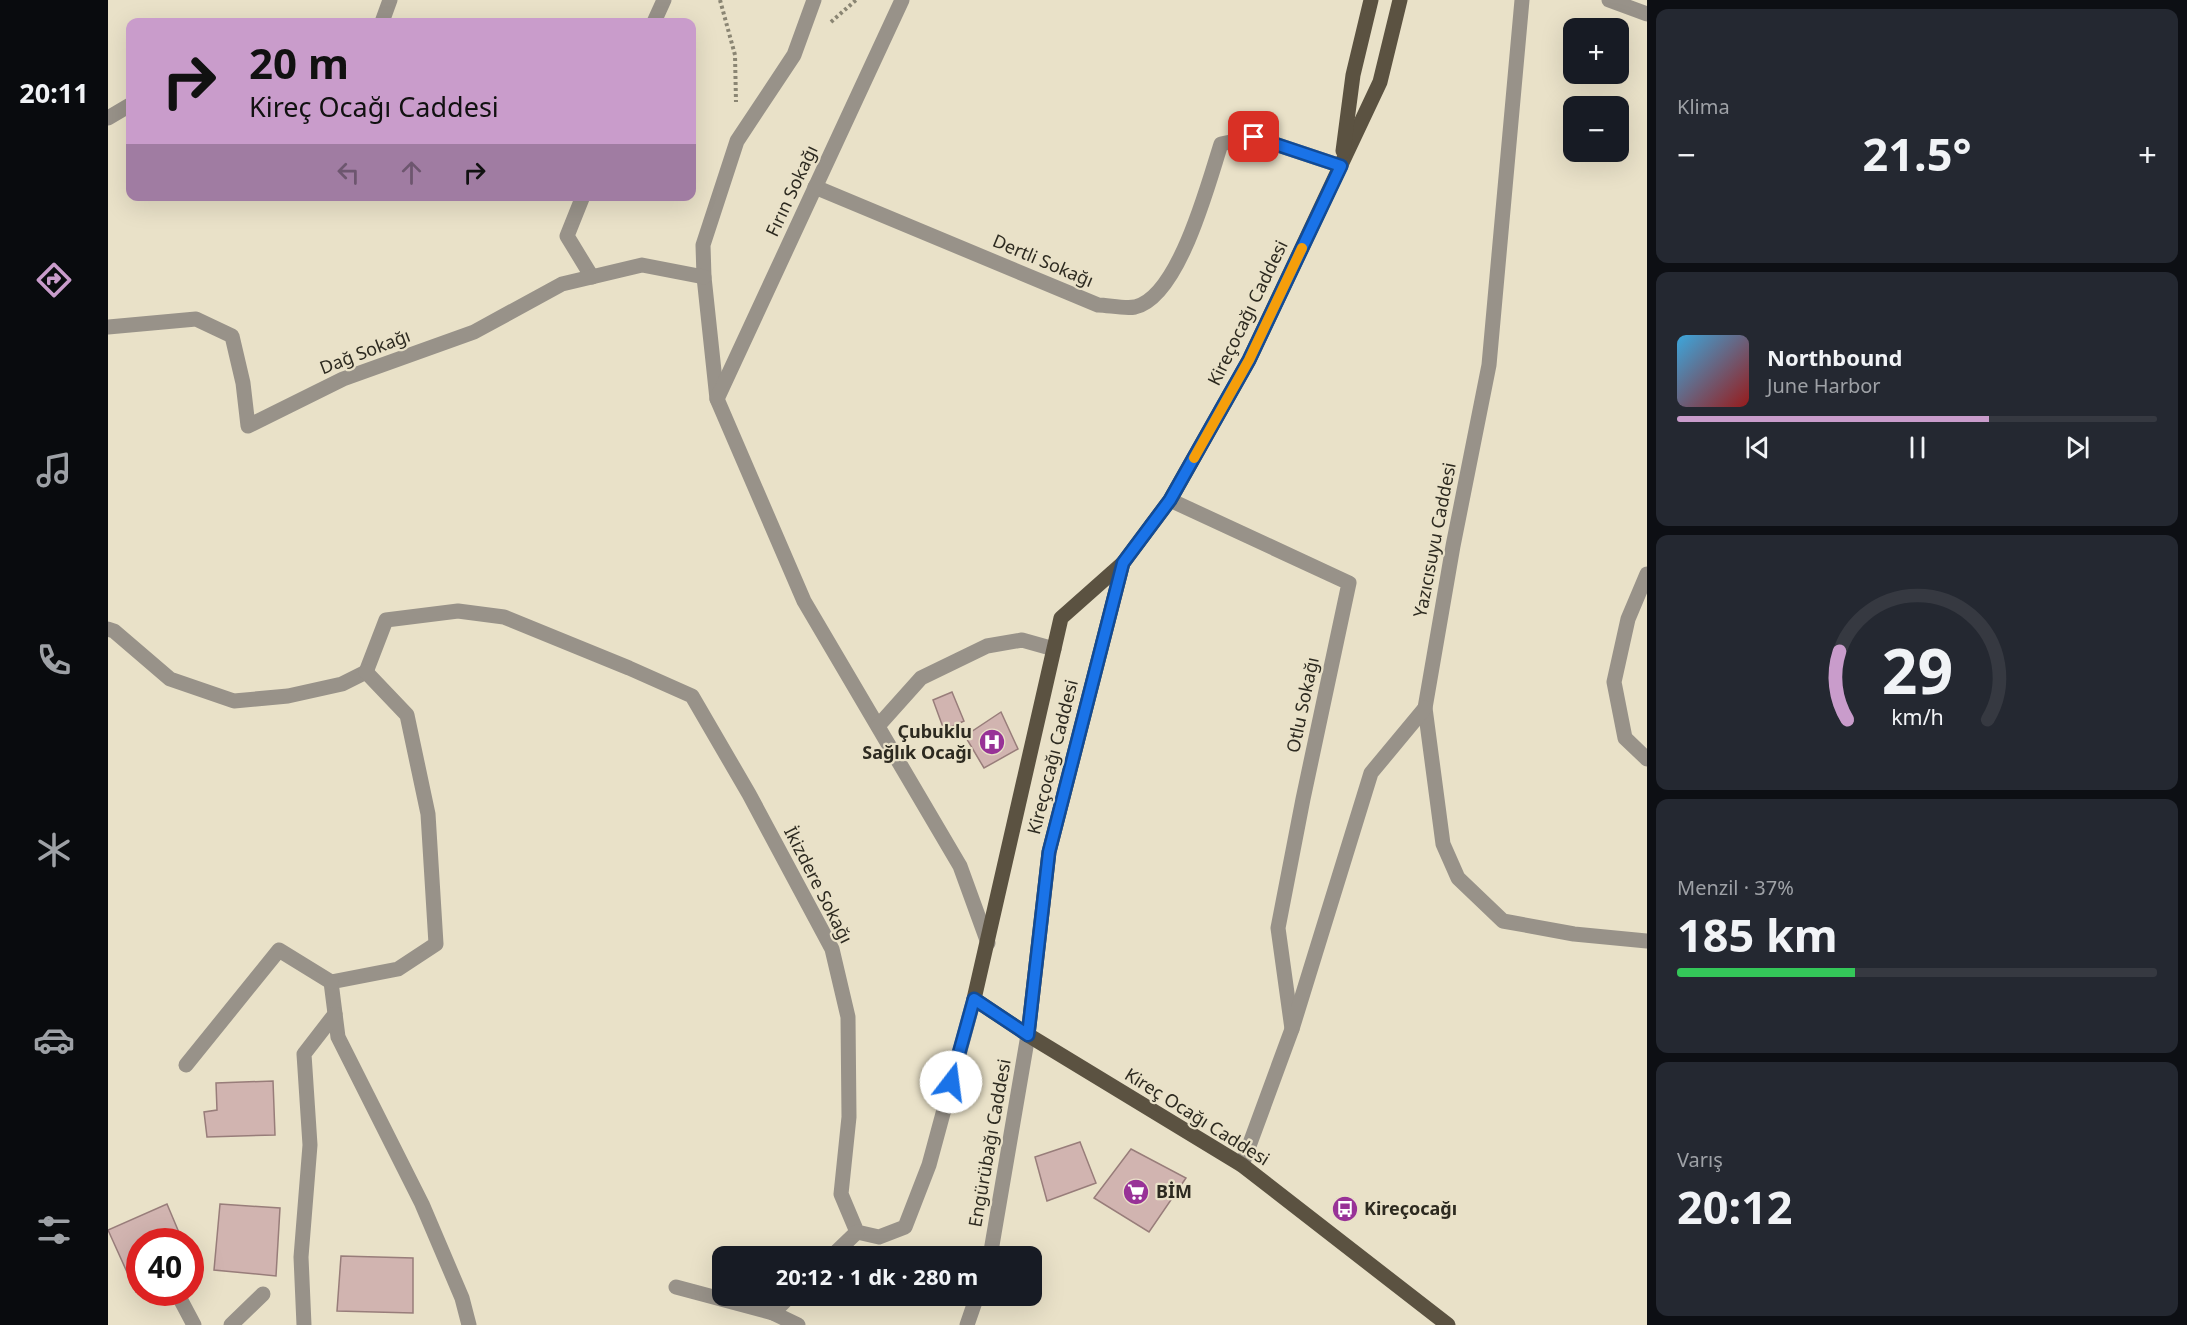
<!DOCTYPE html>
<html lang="tr">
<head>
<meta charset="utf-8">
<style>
	:root { --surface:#171b24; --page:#242831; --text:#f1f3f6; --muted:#9ea1a6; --line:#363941; --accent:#c99ccb }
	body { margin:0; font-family:"Noto Sans",sans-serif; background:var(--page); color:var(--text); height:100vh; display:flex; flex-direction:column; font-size:22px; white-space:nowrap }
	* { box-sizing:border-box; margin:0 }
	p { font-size:20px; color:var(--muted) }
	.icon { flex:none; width:33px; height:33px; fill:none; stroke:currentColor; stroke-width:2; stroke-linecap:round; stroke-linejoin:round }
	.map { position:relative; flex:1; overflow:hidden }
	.panel { display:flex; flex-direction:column; gap:9px; padding:9px; background:#0d0f14; width:540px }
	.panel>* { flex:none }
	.top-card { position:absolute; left:18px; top:18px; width:570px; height:183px; border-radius:12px; box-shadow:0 6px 24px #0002; background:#c99ccb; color:#111; overflow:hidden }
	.buttons { position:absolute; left:1455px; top:18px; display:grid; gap:12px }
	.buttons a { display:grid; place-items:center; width:66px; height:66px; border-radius:12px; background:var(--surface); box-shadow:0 6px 24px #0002; font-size:30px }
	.speed { position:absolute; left:18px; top:1228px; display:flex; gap:12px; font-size:30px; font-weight:700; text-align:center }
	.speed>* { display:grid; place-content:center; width:78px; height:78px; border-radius:50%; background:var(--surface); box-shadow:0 6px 24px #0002; line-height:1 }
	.speed .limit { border:9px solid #d22; background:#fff; color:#111 }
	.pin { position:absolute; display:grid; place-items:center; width:51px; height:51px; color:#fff; margin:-26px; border-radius:12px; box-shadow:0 3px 9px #0006 }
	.me { position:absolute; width:66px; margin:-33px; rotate:15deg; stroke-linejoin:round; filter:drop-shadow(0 0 4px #0008) }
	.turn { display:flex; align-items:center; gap:21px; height:126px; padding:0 24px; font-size:27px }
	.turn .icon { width:78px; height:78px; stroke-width:2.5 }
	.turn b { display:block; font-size:42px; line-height:51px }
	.lanes { display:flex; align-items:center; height:57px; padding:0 24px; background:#0003; justify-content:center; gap:30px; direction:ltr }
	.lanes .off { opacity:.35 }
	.big { font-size:45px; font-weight:700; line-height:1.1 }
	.panel .card { flex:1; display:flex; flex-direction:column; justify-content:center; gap:9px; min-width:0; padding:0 21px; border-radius:12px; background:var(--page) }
	.panel .dial { align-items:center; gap:0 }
	.dial svg { height:156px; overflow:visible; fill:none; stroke:var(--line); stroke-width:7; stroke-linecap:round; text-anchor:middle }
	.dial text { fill:var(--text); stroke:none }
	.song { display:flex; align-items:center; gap:18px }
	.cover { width:72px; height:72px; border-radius:9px; background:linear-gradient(135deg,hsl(200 70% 55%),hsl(0 70% 35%)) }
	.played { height:6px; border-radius:3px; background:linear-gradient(90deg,var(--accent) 65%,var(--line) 65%) }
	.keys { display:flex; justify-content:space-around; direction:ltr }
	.heat { display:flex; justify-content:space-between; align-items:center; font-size:33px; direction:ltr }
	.charge { height:9px; border-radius:4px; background:linear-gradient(90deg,#34c759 37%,var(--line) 0) }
	.trip { position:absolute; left:604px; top:1246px; width:330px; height:60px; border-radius:12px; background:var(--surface); box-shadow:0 6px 24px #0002; font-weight:700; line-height:60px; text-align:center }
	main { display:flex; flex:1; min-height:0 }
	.tab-bar { display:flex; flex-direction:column; width:108px; justify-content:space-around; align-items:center; background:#090b0e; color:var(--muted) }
	.tab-bar .icon { width:42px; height:42px }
	.tab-bar .current { color:var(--accent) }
	.tab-bar b { font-size:27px; color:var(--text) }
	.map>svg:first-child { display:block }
</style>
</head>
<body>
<main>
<nav class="tab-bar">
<b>20:11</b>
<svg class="icon current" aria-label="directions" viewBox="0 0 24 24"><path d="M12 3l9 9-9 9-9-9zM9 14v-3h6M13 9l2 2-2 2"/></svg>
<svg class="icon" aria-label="music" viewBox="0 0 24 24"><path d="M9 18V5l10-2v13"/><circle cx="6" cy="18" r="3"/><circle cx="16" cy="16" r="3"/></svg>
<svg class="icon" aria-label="phone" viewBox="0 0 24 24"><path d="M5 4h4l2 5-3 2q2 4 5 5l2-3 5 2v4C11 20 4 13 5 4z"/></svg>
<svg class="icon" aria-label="climate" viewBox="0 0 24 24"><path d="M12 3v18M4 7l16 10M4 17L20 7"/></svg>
<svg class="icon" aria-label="car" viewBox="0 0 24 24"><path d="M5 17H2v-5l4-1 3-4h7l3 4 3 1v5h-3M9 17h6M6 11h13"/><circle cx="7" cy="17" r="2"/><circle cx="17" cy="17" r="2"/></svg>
<svg class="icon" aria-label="filters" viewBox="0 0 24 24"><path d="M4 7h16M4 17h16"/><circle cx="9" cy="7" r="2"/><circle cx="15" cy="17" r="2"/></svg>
</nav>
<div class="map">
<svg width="1539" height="1325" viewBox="0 0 1539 1325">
	<rect width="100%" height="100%" fill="#e9e1c8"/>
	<!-- building -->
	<g fill="#d1b4b0" stroke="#987d7a" stroke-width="1.5">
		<polygon points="844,692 856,721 836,730 825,700"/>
		<polygon points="893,712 910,749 876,768 857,736"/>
		<polygon points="165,1081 167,1135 99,1137 96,1112 109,1110 108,1083"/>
		<polygon points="972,1142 988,1183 939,1201 927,1157"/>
		<polygon points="1023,1149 1078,1178 1041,1232 986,1198"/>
		<polygon points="59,1204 75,1242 32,1242 32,1291 28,1292 0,1230"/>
		<polygon points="112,1204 172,1208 168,1276 106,1270"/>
		<polygon points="233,1256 305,1258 305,1313 229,1311"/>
	</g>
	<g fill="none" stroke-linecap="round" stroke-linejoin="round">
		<!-- path -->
		<g stroke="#8a8573" stroke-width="4" stroke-dasharray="3 3" stroke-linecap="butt">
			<polyline points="612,0 627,55 628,102"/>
			<polyline points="723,22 748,0"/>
		</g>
		<!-- minor -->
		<g stroke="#989289" stroke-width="15">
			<polyline points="706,0 686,55 629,141 595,245 596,277 609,399 696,601 852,866 880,943"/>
			<polyline points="1414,0 1381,365 1345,546 1317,708 1335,844 1350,878 1395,921 1466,934 1539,941"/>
			<polyline points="1501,0 1539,14"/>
			<polyline points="274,22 282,0"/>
			<polyline points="546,22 556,0"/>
			<polyline points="0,118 22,105"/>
			<path d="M707,187L990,305C1000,305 1016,309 1027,307C1071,297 1100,184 1113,144L1146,137L1233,166"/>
			<polyline points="475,196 459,236 484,277"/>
			<polyline points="0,327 88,319 124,336 135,383 140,426 235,379 366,332 454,284 534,265 596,277"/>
			<polyline points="609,399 794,0"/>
			<polyline points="1062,500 1241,583 1195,799 1170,928 1184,1029"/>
			<polyline points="1539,574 1520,619 1506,682 1517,738 1539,759"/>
			<polyline points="0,629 6,631 62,679 126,701 180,696 234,684 258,672"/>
			<polyline points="258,672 278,620 350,611 396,617 521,668 584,696 641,794 724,949 740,1017 741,1117 733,1194 749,1232 771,1237 797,1227 821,1165 866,999"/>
			<polyline points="258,672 299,715 320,814 328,944 290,969 223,982 230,1037 314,1204 354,1298 361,1325"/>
			<polyline points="770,726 813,678 879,646 914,640 946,649"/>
			<polyline points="78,1065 171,950 223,982"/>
			<polyline points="1134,1165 1184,1029 1263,773 1317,708"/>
			<polyline points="723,1257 749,1232"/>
			<polyline points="882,1257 920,1035"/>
			<polyline points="568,1287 665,1313 690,1325"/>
			<polyline points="69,1293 86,1325"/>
			<polyline points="665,1313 682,1296"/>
			<polyline points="123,1325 155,1294"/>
			<polyline points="196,1325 193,1257 202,1145 196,1054 227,1014"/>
			<polyline points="859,1325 869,1296"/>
		</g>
		<!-- major -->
		<g stroke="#5b5241" stroke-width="15">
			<polyline points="1292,0 1272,82 1141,360 1062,500 1015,563 953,618 866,999 920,1035 1134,1165 1340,1325"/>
			<polyline points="1235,151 1245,75 1263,0"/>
			<polyline points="920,1035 941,852 1015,563"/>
		</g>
	</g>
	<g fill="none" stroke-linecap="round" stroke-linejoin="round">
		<!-- route casing -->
		<g stroke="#114b97" stroke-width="15">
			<polyline id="route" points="843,1082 866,999 920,1035 941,852 1015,563 1062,500 1141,360 1233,166 1146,137"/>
		</g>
		<!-- route -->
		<use href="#route" stroke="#1a73e8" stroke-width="10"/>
		<!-- slow -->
		<polyline stroke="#f59e0b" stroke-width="10" points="1086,458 1141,360 1194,248"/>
	</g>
	<!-- icons -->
	<defs>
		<g id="hospital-disc" transform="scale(1.35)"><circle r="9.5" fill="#983297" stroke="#e9e1c8"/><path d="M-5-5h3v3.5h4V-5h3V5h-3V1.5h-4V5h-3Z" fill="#fff"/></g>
		<g id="supermarket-disc" transform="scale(1.35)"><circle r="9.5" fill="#983297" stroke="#e9e1c8"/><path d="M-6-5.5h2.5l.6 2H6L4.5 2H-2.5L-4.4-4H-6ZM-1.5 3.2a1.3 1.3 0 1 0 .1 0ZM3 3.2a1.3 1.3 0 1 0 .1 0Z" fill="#fff"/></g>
		<g id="bus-disc" transform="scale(1.35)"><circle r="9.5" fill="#983297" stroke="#e9e1c8"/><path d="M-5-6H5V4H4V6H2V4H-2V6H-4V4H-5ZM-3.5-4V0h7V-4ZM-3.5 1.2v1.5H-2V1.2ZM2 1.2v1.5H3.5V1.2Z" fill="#fff"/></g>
	</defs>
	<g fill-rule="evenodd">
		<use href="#hospital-disc" x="884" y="742"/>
		<use href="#supermarket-disc" x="1028" y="1192"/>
		<use href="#bus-disc" x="1237" y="1209"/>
	</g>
	<g text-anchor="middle" stroke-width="4.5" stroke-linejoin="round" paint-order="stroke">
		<!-- street labels -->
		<g font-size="18" fill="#2d2a20" stroke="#e9e1c8">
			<text transform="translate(684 191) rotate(-65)" y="6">Fırın Sokağı</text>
			<text transform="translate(935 261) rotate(23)" y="6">Dertli Sokağı</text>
			<text transform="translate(1140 313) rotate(-64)" y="6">Kireçocağı Caddesi</text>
			<text transform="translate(257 352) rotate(-21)" y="6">Dağ Sokağı</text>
			<text transform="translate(1327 540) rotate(-79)" y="6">Yazıcısuyu Caddesi</text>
			<text transform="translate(1195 705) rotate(-78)" y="6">Otlu Sokağı</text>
			<text transform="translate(945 757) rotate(-76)" y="6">Kireçocağı Caddesi</text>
			<text transform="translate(710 885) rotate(63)" y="6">İkizdere Sokağı</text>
			<text transform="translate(1089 1117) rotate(32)" y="6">Kireç Ocağı Caddesi</text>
			<text transform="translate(882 1143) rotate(-80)" y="6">Engürübağı Caddesi</text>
		</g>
		<!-- poi labels -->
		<g font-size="18" font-weight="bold" fill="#2d2a20" stroke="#e9e1c8" text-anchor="start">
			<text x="864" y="738" text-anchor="end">Çubuklu<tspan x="864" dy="21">Sağlık Ocağı</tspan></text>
			<text x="1048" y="1198">BİM</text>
			<text x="1256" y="1215">Kireçocağı</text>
		</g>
	</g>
</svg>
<div class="buttons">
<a>+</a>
<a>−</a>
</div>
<div class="speed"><div class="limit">40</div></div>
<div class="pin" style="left:1146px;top:137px;background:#d93025"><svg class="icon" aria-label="arrive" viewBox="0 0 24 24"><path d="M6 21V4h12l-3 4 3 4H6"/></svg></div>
<svg class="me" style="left:843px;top:1082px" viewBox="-20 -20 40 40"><circle r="19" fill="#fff"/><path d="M0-13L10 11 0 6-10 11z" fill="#1a73e8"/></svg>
<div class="trip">20:12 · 1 dk · 280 m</div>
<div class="top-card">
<div class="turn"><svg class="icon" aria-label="right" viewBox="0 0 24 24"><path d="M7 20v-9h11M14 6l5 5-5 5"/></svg><div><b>20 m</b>Kireç Ocağı Caddesi</div></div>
<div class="lanes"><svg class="icon off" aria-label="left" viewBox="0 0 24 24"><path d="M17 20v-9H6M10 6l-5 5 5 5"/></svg><svg class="icon off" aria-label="ahead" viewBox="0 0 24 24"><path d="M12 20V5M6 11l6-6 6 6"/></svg><svg class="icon" aria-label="right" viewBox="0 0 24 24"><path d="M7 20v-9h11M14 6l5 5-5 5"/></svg></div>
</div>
</div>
<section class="panel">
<div class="card"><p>Klima</p>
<div class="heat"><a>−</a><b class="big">21.5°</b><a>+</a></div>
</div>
<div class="card">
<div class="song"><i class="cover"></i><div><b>Northbound</b><p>June Harbor</p></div></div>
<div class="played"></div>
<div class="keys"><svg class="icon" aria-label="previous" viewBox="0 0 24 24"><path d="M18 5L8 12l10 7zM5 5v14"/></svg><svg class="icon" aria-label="pause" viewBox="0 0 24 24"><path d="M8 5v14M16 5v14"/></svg><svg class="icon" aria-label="next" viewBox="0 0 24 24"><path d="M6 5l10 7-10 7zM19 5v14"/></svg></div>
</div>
<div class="card dial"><svg viewBox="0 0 100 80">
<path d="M14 69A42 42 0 1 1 86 69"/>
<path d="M14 69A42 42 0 0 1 10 34" stroke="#c99ccb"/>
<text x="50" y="56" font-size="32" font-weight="700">29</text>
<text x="50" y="72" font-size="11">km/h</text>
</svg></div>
<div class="card"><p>Menzil · 37%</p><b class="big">185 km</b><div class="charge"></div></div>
<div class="card"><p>Varış</p><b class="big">20:12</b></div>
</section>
</main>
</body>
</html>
